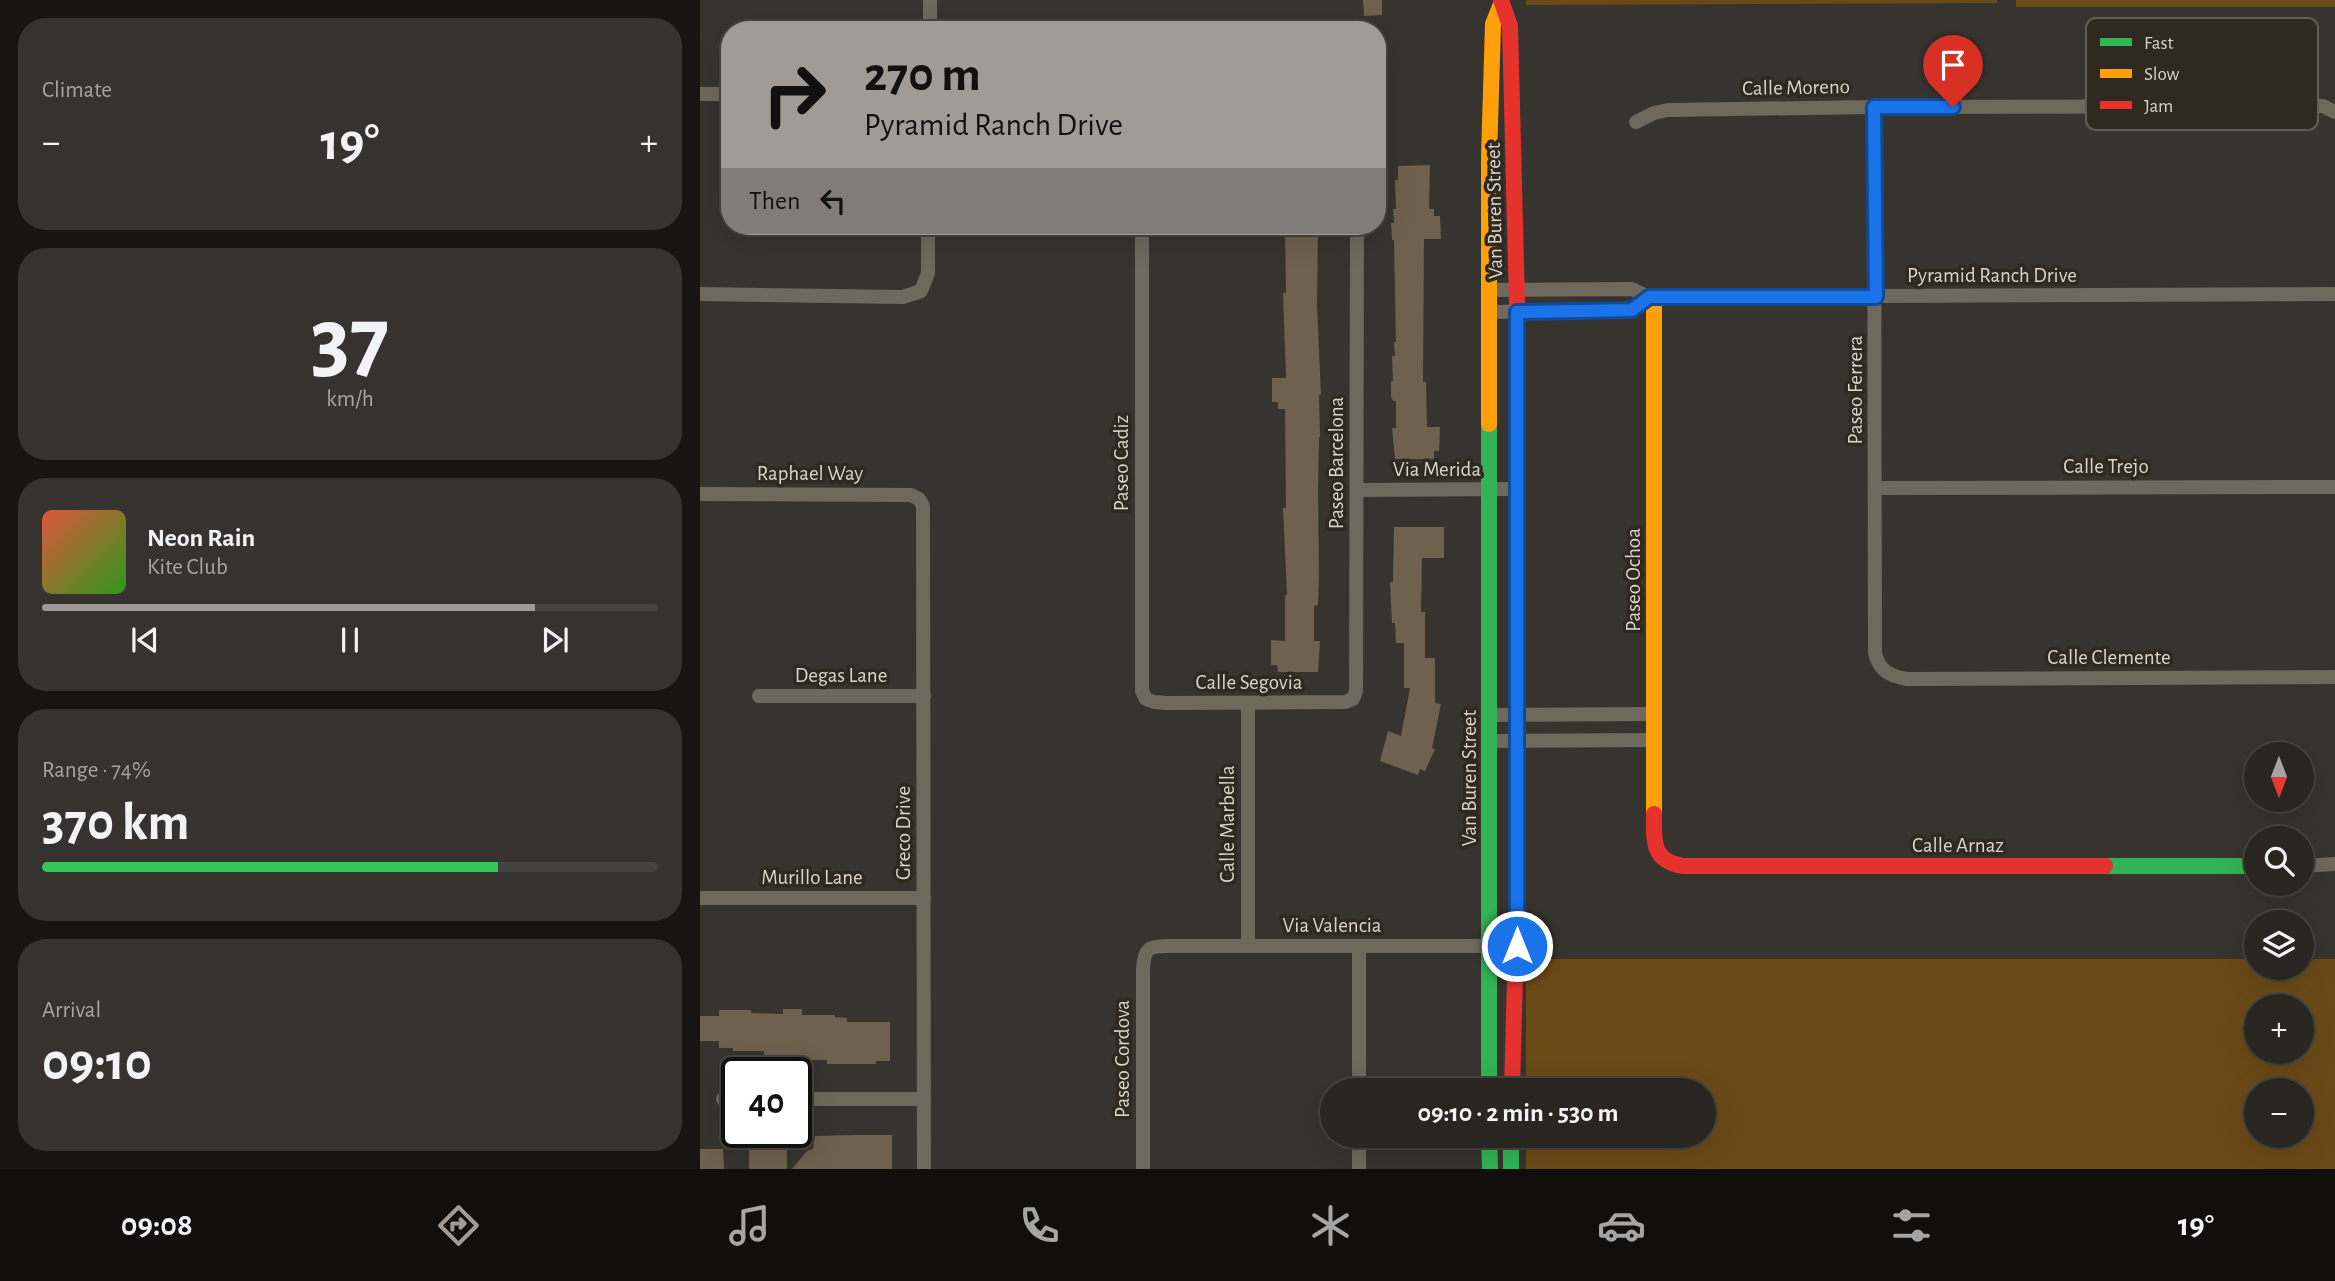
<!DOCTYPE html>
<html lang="en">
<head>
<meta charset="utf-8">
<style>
	:root { --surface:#292622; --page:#35322f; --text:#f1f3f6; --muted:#a5a5a5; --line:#454340; --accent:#a09b95 }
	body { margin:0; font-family:"Alegreya Sans",sans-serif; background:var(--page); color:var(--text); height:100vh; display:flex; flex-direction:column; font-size:26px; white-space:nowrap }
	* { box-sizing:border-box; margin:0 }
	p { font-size:23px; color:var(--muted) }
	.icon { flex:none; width:38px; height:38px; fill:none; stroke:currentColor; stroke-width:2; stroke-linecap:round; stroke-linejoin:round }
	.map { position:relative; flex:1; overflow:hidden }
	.side { display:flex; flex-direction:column; gap:18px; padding:18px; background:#171513; width:700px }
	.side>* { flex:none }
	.banner { position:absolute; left:21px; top:21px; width:665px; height:214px; border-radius:28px; box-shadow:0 7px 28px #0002,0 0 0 2px var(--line); background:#a09b95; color:#111; overflow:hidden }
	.needle { width:46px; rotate:180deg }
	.tools { position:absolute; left:1544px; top:742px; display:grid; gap:14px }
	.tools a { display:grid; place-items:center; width:70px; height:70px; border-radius:50%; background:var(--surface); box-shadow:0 7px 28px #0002,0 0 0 2px var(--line); font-size:35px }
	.speed { position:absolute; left:21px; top:1057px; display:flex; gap:14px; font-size:35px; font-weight:700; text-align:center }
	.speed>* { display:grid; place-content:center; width:91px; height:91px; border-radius:50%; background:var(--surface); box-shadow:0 7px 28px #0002,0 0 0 2px var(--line); line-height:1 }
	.speed .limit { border:4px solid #111; border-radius:10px; background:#fff; color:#111 }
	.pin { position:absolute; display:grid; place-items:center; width:60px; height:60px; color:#fff; margin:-72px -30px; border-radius:50% 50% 50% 0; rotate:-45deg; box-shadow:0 0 7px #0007 }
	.pin .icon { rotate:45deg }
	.me { position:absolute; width:77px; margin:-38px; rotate:0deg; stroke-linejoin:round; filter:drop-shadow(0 0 5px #0008) }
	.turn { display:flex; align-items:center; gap:24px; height:147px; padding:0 28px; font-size:32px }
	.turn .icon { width:91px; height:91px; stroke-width:2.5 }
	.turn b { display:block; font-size:49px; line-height:60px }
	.then { display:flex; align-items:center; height:66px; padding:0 28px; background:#0003; gap:14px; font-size:26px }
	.big { font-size:52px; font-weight:600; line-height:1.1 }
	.side .tile { flex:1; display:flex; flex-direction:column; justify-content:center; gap:10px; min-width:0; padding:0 24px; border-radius:28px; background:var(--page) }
	.side .dial { align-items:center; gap:0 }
	.dial b { font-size:91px; line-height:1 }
	.song { display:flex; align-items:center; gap:21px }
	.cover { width:84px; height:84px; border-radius:10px; background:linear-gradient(135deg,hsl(10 70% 55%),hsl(110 70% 35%)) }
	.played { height:7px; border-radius:4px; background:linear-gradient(90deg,var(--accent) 80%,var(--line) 80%) }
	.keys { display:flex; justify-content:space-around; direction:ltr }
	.heat { display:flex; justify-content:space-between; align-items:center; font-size:38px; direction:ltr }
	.charge { height:10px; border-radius:5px; background:linear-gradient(90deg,#34c759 74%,var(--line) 0) }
	.trip { position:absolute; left:620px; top:1078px; width:396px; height:70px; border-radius:35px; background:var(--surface); box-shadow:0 7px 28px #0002,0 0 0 2px var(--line); font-weight:600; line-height:70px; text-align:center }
	.tabs { display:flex; height:112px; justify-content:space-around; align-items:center; background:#100f0e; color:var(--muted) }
	.tabs .icon { width:49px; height:49px }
	.tabs .active { color:var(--accent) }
	.tabs b { font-size:32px; color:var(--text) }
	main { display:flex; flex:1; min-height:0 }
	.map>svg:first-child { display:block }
</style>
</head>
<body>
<main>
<section class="side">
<div class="tile"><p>Climate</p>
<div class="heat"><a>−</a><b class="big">19°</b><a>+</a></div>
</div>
<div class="tile dial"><b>37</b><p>km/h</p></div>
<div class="tile">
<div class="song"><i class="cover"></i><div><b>Neon Rain</b><p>Kite Club</p></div></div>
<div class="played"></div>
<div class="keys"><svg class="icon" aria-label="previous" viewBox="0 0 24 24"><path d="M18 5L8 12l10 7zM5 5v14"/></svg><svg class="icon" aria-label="pause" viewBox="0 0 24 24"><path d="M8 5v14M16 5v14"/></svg><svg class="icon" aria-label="next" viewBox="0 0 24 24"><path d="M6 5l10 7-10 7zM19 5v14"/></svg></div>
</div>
<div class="tile"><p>Range · 74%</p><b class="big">370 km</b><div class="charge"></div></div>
<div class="tile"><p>Arrival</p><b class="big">09:10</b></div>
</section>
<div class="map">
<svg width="1635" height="1169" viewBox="0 0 1635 1169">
	<rect width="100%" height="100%" fill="#37332e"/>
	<!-- green -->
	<g fill="#6a4a17" fill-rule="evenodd">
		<polygon points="826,0 1297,0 1297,3 826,5"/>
		<rect x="1316" y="0" width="319" height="7"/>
		<path d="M826,959H1556V968H1601V959H1635V1169H826V1136H1003V1090H826ZM1556,1006H1601V1052H1556ZM1556,1090H1601V1136H1556Z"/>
	</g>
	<!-- building -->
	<g fill="#6e614e">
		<polygon points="663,0 682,0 682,15 664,16"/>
		<polygon points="730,165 729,209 734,209 734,216 740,216 741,239 724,239 723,382 726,382 727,427 740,427 739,451 734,451 734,459 695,459 692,428 696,428 696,401 693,401 691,397 691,381 693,381 692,356 695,356 694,342 696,342 694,240 692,240 691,223 694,223 693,209 696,209 695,180 698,180 698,166"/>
		<polygon points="585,226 618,226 617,306 621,395 619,395 620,437 619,437 618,490 619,577 618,605 614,606 614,641 620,641 618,672 578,672 577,665 571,665 571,640 585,641 585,595 587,595 583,508 586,508 585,409 578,409 578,402 572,402 572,378 586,378 583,293 586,293"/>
		<polygon points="694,527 744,527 744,558 722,558 721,612 725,612 725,658 735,658 735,703 741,704 732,748 735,749 725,771 720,769 718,775 680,761 688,731 701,736 710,688 704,688 704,643 696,643 695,623 692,623 690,582 693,582"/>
		<polygon points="83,1009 102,1009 102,1015 135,1015 135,1017 147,1018 147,1022 190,1022 190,1061 176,1061 176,1064 127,1064 127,1060 102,1060 102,1063 89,1063 89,1056 64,1056 64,1051 33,1051 33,1048 19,1048 19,1041 0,1041 0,1016 19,1016 19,1010 51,1010 51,1013 83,1014"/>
		<polygon points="155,1135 192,1135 192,1169 92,1169 107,1151 113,1149 115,1136"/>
		<polygon points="74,1137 87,1137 87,1169 49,1169 49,1144 74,1144"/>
		<polygon points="0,1149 23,1149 24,1169 0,1169"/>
	</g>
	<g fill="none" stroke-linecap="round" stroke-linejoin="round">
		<!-- street -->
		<g stroke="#6f685d" stroke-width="14">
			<polyline points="230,30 230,0"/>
			<polyline points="0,94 30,94"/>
			<path d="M1174,107L1175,653C1179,671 1190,676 1207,679L1635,677"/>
			<polyline points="936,122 954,113 968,110 1174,107 1623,106 1635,112"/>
			<polyline points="442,226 442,691 446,699 454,702 466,703 645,702 653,699 656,691 657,226"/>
			<polyline points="789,290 932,289 949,297 932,310 789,312"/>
			<polyline points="0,294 203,297 221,291 228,273 228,226"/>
			<polyline points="954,297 1635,294"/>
			<polyline points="1176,488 1635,487"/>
			<polyline points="657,490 817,489"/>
			<polyline points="0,494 211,495 219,499 223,506 224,1169"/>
			<polyline points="59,696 224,696"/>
			<polyline points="548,703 548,946"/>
			<polyline points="790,715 954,714"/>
			<polyline points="790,741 954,740"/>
			<polyline points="1601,866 1635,864"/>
			<polyline points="0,898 224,898"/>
			<polyline points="659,946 659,1090"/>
			<polyline points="23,1099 37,1099"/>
			<polyline points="96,1099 224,1099"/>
			<polyline points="659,1136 659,1169"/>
			<path d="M443,1169V970C444,950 447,946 467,946H817"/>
		</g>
		<!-- fast -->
		<g stroke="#30b455" stroke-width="16">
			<polyline points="817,303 817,901"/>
			<polyline points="789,424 789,1090"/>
			<polyline points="1405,866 1556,866"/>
			<polyline points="789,1136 790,1169"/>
			<polyline points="811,1136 811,1169"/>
		</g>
		<!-- slow -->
		<g stroke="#ff9f0a" stroke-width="16">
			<polyline points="949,297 954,297 954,814"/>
			<polyline points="789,424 789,157 793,24 801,4"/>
		</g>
		<!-- jam -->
		<g stroke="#e5322d" stroke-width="16">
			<polyline points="801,0 810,26 817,303"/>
			<path d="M954,814C954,840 951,861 983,866H1405"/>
			<polyline points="812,1090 817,901"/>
		</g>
	</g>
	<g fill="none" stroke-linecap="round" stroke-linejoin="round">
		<!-- route casing -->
		<g stroke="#114b97" stroke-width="18">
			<polyline id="route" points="817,946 817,312 932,310 949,297 1176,297 1174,107 1253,107"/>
		</g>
		<!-- route -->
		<use href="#route" stroke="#1a73e8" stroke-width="12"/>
	</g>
	<g text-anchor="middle" stroke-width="7" stroke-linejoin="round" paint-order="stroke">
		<!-- street labels -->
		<g font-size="21" fill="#d8d3cd" stroke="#302920">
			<text transform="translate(1096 87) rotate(-1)" y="7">Calle Moreno</text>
			<text transform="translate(794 211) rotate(-91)" y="7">Van Buren Street</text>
			<text x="1292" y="282">Pyramid Ranch Drive</text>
			<text transform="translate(1155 390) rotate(-90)" y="7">Paseo Ferrera</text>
			<text transform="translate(421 463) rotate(-90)" y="7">Paseo Cadiz</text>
			<text transform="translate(636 463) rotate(-90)" y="7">Paseo Barcelona</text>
			<text x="1406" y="473">Calle Trejo</text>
			<text x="737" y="476">Via Merida</text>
			<text x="110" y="480">Raphael Way</text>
			<text transform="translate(933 580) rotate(-90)" y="7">Paseo Ochoa</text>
			<text x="1409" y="664">Calle Clemente</text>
			<text x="141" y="682">Degas Lane</text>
			<text x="549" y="689">Calle Segovia</text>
			<text transform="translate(769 778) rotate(-90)" y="7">Van Buren Street</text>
			<text transform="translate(527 824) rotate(-90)" y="7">Calle Marbella</text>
			<text transform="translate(203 833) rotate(-90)" y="7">Greco Drive</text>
			<text x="1258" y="852">Calle Arnaz</text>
			<text x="112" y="884">Murillo Lane</text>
			<text x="632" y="932">Via Valencia</text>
			<text transform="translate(422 1059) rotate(-90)" y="7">Paseo Cordova</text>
		</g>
	</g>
	<!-- legend -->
	<rect x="1386" y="18" width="232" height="112" rx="10" fill="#302920" stroke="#625c54" stroke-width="2"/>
	<rect x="1400" y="38" width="32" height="8" fill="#30b455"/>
	<rect x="1400" y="69" width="32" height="9" fill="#ff9f0a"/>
	<rect x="1400" y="101" width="32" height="8" fill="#e5322d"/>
	<g font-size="19" fill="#d8d3cd">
		<text x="1444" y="49">Fast</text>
		<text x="1444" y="80">Slow</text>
		<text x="1444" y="112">Jam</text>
	</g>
</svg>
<div class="tools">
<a><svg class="needle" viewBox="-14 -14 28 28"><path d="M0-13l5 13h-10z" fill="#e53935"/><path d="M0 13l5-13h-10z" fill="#a5a5a5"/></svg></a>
<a><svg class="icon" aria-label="search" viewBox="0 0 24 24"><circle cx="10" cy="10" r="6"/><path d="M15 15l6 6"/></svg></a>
<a><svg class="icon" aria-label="layers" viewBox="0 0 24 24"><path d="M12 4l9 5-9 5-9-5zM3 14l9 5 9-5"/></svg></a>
<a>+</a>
<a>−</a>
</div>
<div class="speed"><div class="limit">40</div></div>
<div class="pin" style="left:1253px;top:107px;background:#d93025"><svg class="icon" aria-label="arrive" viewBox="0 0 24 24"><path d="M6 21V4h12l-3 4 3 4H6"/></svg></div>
<svg class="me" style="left:817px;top:946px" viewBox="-20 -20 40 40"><circle r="17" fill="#1a73e8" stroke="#fff" stroke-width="3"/><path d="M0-11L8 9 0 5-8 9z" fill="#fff"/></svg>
<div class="trip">09:10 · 2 min · 530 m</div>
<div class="banner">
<div class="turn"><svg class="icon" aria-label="right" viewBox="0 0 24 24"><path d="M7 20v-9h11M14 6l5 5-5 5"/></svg><div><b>270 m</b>Pyramid Ranch Drive</div></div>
<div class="then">Then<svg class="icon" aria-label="left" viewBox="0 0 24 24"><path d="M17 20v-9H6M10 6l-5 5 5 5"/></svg></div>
</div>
</div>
</main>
<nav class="tabs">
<b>09:08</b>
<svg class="icon active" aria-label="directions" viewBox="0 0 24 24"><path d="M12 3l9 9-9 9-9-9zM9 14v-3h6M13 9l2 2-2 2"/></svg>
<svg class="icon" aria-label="music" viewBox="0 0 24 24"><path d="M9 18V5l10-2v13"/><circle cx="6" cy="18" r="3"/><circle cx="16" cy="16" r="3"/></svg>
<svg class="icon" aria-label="phone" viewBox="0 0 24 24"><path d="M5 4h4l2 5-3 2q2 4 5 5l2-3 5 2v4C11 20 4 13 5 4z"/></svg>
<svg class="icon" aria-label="climate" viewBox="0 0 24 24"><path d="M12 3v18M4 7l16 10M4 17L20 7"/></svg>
<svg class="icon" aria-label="car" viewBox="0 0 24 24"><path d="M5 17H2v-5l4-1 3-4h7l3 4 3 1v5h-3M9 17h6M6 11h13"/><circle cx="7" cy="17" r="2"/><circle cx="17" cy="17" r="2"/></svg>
<svg class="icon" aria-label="filters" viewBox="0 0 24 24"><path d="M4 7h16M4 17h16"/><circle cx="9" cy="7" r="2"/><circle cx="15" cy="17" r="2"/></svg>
<b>19°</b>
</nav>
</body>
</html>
